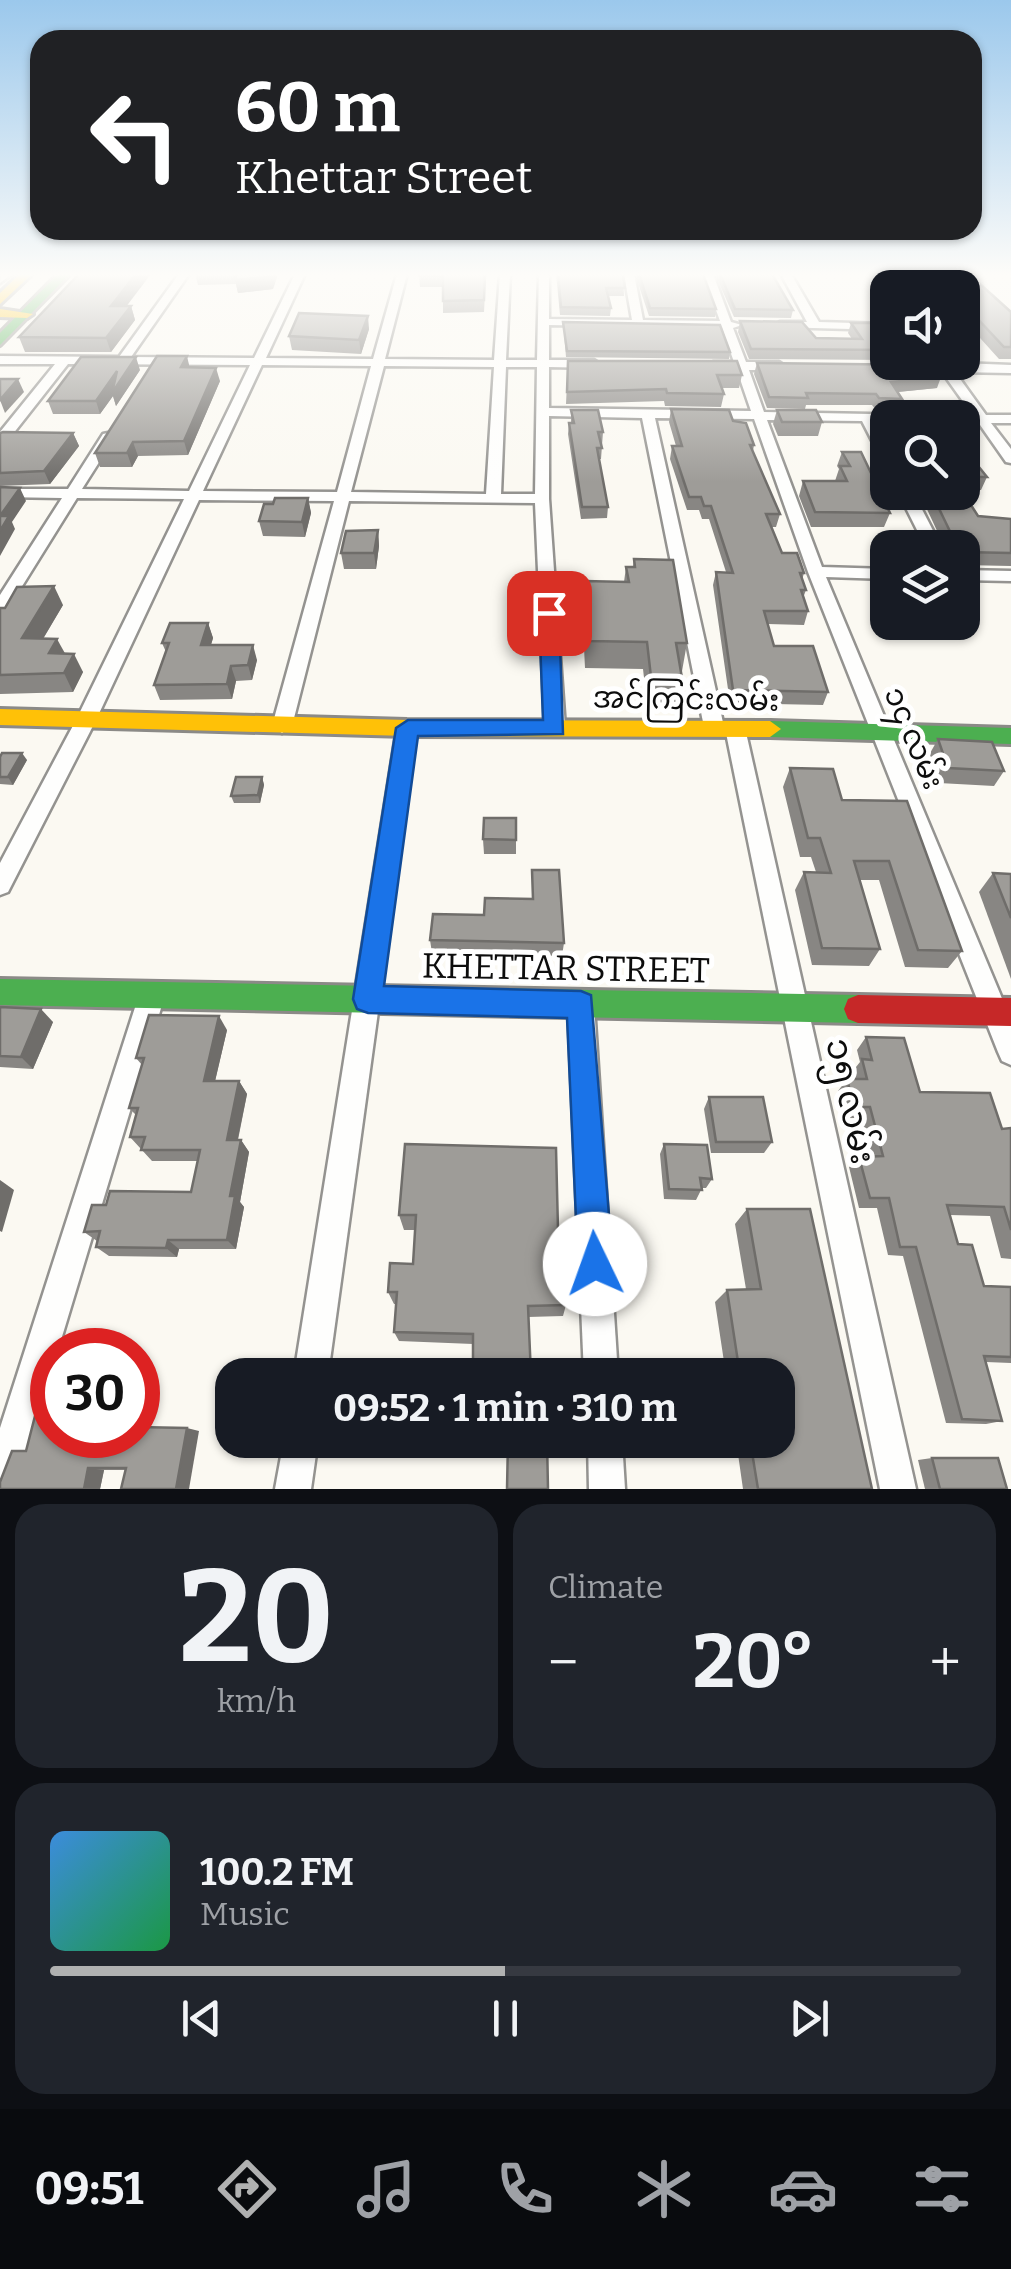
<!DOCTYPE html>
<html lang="en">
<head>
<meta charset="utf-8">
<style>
	:root { --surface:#171b24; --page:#20242c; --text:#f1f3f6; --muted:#9ea1a6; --line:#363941; --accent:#b0b1b1 }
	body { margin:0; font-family:Bitter,"Noto Sans Myanmar",serif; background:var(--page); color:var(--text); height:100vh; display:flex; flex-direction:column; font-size:38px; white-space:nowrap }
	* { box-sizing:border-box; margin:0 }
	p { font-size:32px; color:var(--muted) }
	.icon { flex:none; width:55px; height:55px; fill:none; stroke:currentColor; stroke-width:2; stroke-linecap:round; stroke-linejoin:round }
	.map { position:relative; height:1489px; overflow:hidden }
	.details { display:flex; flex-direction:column; gap:15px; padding:15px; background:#0d0f14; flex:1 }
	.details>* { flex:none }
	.banner { position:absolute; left:30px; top:30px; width:952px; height:210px; border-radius:30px; box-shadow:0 2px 8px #0004; background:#202124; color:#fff; overflow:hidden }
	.buttons { position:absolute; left:870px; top:270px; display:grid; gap:20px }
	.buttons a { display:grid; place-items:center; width:110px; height:110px; border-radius:20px; background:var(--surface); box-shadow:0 2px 8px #0004; font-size:50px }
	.speed { position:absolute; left:30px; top:1328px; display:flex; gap:20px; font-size:50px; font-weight:700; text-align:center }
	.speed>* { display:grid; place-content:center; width:130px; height:130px; border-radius:50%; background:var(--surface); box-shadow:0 2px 8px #0004; line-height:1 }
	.speed .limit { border:15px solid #d22; background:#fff; color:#111 }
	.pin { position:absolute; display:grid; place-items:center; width:85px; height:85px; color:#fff; margin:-42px; border-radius:20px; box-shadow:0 5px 15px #0006 }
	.me { position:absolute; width:110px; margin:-55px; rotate:357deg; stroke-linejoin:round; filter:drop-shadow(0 0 8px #0008) }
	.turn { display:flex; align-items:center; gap:35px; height:210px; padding:0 40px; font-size:45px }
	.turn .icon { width:130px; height:130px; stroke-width:2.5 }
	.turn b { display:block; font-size:70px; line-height:85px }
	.big { font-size:75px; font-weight:700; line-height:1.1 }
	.details .tile { flex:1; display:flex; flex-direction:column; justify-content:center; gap:15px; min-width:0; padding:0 35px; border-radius:30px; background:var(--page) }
	.details .dial { align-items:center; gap:0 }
	.dial b { font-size:130px; line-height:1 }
	.song { display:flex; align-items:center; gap:30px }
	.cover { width:120px; height:120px; border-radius:15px; background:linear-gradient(135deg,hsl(210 70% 55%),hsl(140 70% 35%)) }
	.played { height:10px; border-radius:5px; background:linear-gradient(90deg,var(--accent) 50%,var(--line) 50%) }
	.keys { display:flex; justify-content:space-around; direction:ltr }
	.heat { display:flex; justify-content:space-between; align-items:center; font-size:55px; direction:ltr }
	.details .tiles { flex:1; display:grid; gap:15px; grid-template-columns:1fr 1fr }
	.tile:last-child { grid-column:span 2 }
	.trip { position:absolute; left:215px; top:1358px; width:580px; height:100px; border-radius:30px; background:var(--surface); box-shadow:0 2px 8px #0004; font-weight:700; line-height:100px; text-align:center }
	.dock { display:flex; height:160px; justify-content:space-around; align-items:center; background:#090b0e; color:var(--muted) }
	.dock .icon { width:70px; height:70px }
	.dock .current { color:var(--accent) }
	.dock b { font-size:45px; color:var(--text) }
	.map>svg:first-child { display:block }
</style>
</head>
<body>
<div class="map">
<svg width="1011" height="1489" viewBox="0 0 1011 1489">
	<rect width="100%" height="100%" fill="#fbf9f2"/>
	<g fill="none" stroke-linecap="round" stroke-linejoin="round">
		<!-- street casing -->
		<g stroke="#949390" stroke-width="5">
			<g id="street">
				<polygon points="12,274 0,283 1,274"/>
				<path d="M179,274H189L131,357L254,358L295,274H305L266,358L373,359L397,274H407L385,359L494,360L500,274H510L506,360H537L539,274H549V319L632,320L624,274H634L643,320L720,321L703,274H713L731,322L742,325L733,328L746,362H779L785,366L779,370H749L764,412L923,415L924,418H888V421H875L888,444V462L881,458L862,421L767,420L822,567L888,569V579L826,577L1011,1020V1065L1002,1061L998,1052L808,572L754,419L655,418L724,727L721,732L714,734L704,727L642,418L549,416V499L565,728L562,733L555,735L545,728L535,503L349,501L292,726L282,733L272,726L334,501L199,500L96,720L8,892L0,895V863L76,720L184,499L77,498L6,612L0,613V595L62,498L0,497V489H68L103,434L108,433L115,437L82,489L189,491L250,365L68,364L5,444L0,445V432L55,364H0V356L119,357ZM549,325L722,328L734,362H713L707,366L713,370H737L751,411L549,408V367L594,368L600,364L594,360H549ZM262,365L371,366L337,492L203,491ZM384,366L494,367L486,494L351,492ZM506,367H537L535,494H501Z"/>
				<polygon points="781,274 791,274 819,322 888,324 888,330 776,327 774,325 780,322 807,322"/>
				<polygon points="874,274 884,274 894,288 885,290"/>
				<polygon points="935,362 1011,365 1011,373 955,372 986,415 1011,415 1011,423 991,423 1011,449 1011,463 1006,462 978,422 962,422 962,418 956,418 972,414 942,372 908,372 902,368 908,364 937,365"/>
				<polygon points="898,492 913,492 942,548 926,548"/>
				<polygon points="962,570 1011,571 1011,581 962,580"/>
				<polygon points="407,721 417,728 328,1375 294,1375 397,728"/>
				<polygon points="735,721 745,728 916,1489 880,1489 725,728"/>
				<polygon points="152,983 161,987 165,995 58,1350 52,1350 52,1367 18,1483 15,1489 0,1489 0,1428 139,995 143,987"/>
				<polygon points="581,993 590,997 594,1005 618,1375 584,1375 568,1005 572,997"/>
				<polygon points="284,1440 318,1440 311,1489 275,1489"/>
				<polygon points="588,1440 622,1440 625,1489 589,1489"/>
			</g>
		</g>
		<!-- fast casing -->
		<g stroke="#8b8a87" stroke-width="6">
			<g id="fast">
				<polygon points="58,274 70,274 0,345 0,333"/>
				<polygon points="770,721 1011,728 1011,744 770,737 759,729"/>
				<polygon points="0,979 858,995 868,999 872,1009 868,1019 858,1023 0,1005"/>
			</g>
		</g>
		<!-- slow casing -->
		<g stroke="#8b8a87" stroke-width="6">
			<g id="slow">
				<polygon points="20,274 32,274 0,304 0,293"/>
				<polygon points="0,309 33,314 27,318 0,317"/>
				<polygon points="0,709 407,720 770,721 781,729 770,737 407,736 0,725"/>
			</g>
		</g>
		<!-- jam casing -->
		<g stroke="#8b8a87" stroke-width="6">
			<polygon id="jam" points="858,995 1011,998 1011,1026 858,1023 848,1019 844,1009 848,999"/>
		</g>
		<!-- street -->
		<use href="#street" fill="#fefefd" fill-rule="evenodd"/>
		<!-- fast -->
		<use href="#fast" fill="#4caf50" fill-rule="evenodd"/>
		<!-- slow -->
		<use href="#slow" fill="#ffc107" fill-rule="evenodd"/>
		<!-- jam -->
		<use href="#jam" fill="#c62828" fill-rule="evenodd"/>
	</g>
	<!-- wall -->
	<g fill="#888683">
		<polygon points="195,274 278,274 273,289 238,293 236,284 198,285"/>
		<polygon points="419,274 486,274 484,312 443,313 443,287 420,287"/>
		<polygon points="556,274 623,274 624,296 608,296 611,308 610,316 560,315"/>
		<polygon points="635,274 703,274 716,309 715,317 649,316"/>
		<polygon points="715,274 772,274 793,310 791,318 734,317"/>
		<polygon points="945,274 1011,312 1011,359 999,359 962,318 962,288 944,288 941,285"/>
		<polygon points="126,306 131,306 135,320 111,352 25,352 19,337"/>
		<polygon points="740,321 816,338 852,339 848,333 851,323 888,341 888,360 749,359 738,332"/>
		<polygon points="563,322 730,352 729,359 566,357"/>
		<polygon points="369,329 361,354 292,350 289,336"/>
		<polygon points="568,361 742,375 739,388 721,388 724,394 721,407 665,406 664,401 566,404"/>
		<polygon points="757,363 937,388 898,392 902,399 898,410 876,410 872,405 806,405 805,409 767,408 754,374"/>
		<polygon points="190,368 220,381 188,455 138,456 132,467 100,467 95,453"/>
		<polygon points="140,370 116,406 113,396 100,414 53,414 48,401"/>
		<polygon points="671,409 733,421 754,445 753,451 780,514 776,527 771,527 782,553 804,573 802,580 806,590 803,598 808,611 804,625 768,624 774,646 828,692 823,705 730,703 713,585 716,572 726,572 709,519 702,519 699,510 687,510 670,459 672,446 676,446 669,422"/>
		<polygon points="571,410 603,432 601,459 599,459 608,507 607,518 581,519 568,434 569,423 571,423"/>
		<polygon points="777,410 822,422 818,436 778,436 773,424"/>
		<polygon points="962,422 975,437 968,453 987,477 981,490 962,490"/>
		<polygon points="0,433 73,433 79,446 50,484 0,486"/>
		<polygon points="842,452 890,513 884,527 811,527 799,496 803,481 835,481 839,469 837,466"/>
		<polygon points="919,492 962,492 978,516 1011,519 1011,566 962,565 962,548 945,548"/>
		<polygon points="308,498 311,513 305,537 263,536 259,521 273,504"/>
		<polygon points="378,530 379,546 376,569 344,569 341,553"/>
		<polygon points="634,559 687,643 676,705 647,704 643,669 585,668 582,608 585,581 624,582 626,567 633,567"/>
		<polygon points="63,605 43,639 65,654 83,672 73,692 0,694 0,608"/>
		<polygon points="208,623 213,638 211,645 257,660 252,680 236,681 232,699 160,700 154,685 166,652 162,643"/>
		<polygon points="938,739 1004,771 994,786 939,783 929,755"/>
		<polygon points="0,757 27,760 13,785 0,784"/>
		<polygon points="790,768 842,800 962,951 948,968 905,967 879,880 859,880 880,949 869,966 812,965 795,890 804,872 816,872 811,857 800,857 783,787"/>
		<polygon points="262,777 264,785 260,803 234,803 231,796"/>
		<polygon points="516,818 516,854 484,854 483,839"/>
		<polygon points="532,870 564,943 562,956 432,953 430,940 484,915 532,899"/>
		<polygon points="993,873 1011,874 1011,979 979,892"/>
		<polygon points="0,1007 53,1022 33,1069 0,1067"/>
		<polygon points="227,1030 215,1081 239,1081 247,1094 238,1140 241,1140 249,1152 240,1202 244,1207 236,1249 179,1249 177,1257 109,1256 96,1247 97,1241 84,1232 106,1205 191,1192 198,1161 152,1161 130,1137 136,1115 129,1108 142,1065 136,1058"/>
		<polygon points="866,1037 920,1092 1002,1129 1011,1128 1011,1259 1001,1258 990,1216 950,1215 958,1244 984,1286 1011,1287 1011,1363 986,1362 1002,1421 986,1424 946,1423 903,1256 888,1255 877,1208 859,1208 849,1167 859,1157 870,1156 860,1118 845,1118 838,1091 847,1079 854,1079 852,1072 860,1062 857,1050"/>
		<polygon points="709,1097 772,1142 764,1153 711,1153 704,1109"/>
		<polygon points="405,1144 559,1270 566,1305 563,1316 528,1317 473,1344 399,1341 394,1332 396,1304 394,1304 388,1292 413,1264 415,1230 404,1230 399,1215"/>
		<polygon points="664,1144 712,1179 706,1188 702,1188 696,1200 664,1199 660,1154"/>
		<polygon points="747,1209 872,1489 743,1489 736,1440 778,1440 778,1375 726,1375 715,1302 727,1290 746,1289 735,1224"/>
		<polygon points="50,1416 52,1435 199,1431 125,1470 104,1470 100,1489 0,1489"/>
		<polygon points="932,1458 1007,1489 925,1489 918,1460"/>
	</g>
	<!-- shaded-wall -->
	<g fill="#6f6d6a">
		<polygon points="136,274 151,274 116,320 111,306"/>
		<polygon points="271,274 278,274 273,289 238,293 235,280"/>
		<polygon points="131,306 135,320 111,352 106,338"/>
		<polygon points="368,316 369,329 361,354 359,340"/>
		<polygon points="187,356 190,369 181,367"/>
		<polygon points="136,357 140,370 116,406 113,396 100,414 96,401 117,371"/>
		<polygon points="216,368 220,381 188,455 184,441"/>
		<polygon points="941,377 937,388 887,393 891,382"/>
		<polygon points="18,379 24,392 5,413 0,400"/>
		<polygon points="73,433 79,446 50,484 44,471"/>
		<polygon points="133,442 138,456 132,467 127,453"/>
		<polygon points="20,488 26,501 12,522 15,529 0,556 0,516"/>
		<polygon points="308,498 311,513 305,537 302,522"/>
		<polygon points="378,530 379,546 376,569 374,553"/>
		<polygon points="54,586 63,605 32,657 22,638"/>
		<polygon points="208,623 213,638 206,660 201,645"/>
		<polygon points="57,639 67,657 49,653"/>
		<polygon points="253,645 257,660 252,680 248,665"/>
		<polygon points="74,654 83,672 73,692 64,673"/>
		<polygon points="231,666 236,681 232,699 227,684"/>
		<polygon points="22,753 27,760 13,785 8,777"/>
		<polygon points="262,777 264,785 260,803 258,795"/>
		<polygon points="41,1009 53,1022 33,1069 21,1057"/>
		<polygon points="219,1016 227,1030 212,1094 204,1081"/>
		<polygon points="239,1081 247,1094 235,1152 227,1140"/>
		<polygon points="241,1140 249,1152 240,1202 244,1207 236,1249 227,1240 230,1196"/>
		<polygon points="0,1180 14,1190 2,1232 0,1231"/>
		<polygon points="168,1240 179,1249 177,1257 166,1248"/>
		<polygon points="118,1334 132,1341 130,1350 114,1350"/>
		<polygon points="187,1428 199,1431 189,1489 176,1489"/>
		<polygon points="88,1468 104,1470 100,1489 84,1489"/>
	</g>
	<!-- building -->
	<g fill="#9e9c98" stroke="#6f6d6a" stroke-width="2.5">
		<polygon points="79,274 136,274 111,306 131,306 106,338 19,337"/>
		<polygon points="236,274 271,274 270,277 235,280"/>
		<polygon points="419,274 485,274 484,300 443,301 443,276 419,275"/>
		<polygon points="558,274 623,274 625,288 606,288 611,308 561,307"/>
		<polygon points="639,274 703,274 716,309 650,308"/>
		<polygon points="720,274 772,274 793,310 735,309"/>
		<polygon points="946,274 969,274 1011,312 1011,347 1004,347 962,302 962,288 959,288"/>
		<polygon points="299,313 368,316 359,340 289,336"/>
		<polygon points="740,321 802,322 816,338 862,339 851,323 875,323 888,341 888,350 751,349"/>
		<polygon points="563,322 720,325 730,352 567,351"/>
		<polygon points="157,356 187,356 181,367 216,368 184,441 133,442 127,453 95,453"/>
		<polygon points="81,357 136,357 112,393 117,371 96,401 48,401"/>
		<polygon points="568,361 737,361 742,375 717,375 724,394 667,393 666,389 567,392"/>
		<polygon points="757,363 930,365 941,377 891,382 902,399 879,398 876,394 806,393 808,398 769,397"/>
		<polygon points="0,379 18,379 0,400"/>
		<polygon points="671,409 729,410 733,421 746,423 754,445 750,445 780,514 766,514 782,553 797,553 804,573 800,573 806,590 801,590 808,611 764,611 774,646 813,646 828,692 733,690 716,572 733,573 711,506 704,506 701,497 689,497 672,446 682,446"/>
		<polygon points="571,410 598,410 603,432 598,432 602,448 597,448 608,507 582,507 569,423 574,423"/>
		<polygon points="777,410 816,410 822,422 782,422"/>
		<polygon points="890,412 954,413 958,418 893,418"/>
		<polygon points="962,422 975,437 965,437 972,445 962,445"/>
		<polygon points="3,432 73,433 44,471 0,473 0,433"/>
		<polygon points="962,446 987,477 962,477"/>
		<polygon points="842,452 861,452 890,513 815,512 803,481 847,481 840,466 850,466"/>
		<polygon points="0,487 20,488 0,516 9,516 0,531"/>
		<polygon points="962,491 978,516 1011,519 1011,553 962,552 962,548 958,548 931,492"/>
		<polygon points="275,498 308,498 302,522 259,521 264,504 273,504"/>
		<polygon points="378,530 374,553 341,553 346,531"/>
		<polygon points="634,559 673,560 687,643 676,643 682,678 651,677 647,642 588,641 585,581 629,582 626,567 635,567"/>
		<polygon points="54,586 22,638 57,639 49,653 74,654 64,673 0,675 0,608 5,608 17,587"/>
		<polygon points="170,623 208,623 201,645 253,645 248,665 231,666 227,684 154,685 169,643 162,643"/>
		<polygon points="938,739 992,742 1004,771 948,768"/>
		<polygon points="2,753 22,753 8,777 0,777 0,757"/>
		<polygon points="790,768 833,769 842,800 907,801 962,951 918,950 889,861 854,861 880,949 822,948 804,872 831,873 820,838 808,838"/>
		<polygon points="236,777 262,777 258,795 231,796"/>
		<polygon points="484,818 516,818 516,840 483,839"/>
		<polygon points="532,870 559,870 564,943 430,940 433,914 484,915 485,898 533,899"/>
		<polygon points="993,873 1011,874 1011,918"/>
		<polygon points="0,1007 41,1009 21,1057 0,1056"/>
		<polygon points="149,1015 219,1016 204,1081 239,1081 227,1140 241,1140 230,1196 235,1196 227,1240 168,1240 166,1248 96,1247 100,1231 84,1232 92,1205 106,1205 110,1191 191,1192 200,1150 141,1150 145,1137 130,1137 138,1108 129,1108 144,1058 136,1058"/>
		<polygon points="866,1037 904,1038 920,1092 990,1093 1002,1129 1011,1128 1011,1230 1004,1207 947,1205 958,1244 972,1245 984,1286 1011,1287 1011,1357 984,1356 1002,1421 962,1419 916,1247 900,1247 889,1198 870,1198 859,1157 883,1156 870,1107 854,1107 847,1079 867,1079 862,1059 872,1060"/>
		<polygon points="709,1097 763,1097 772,1142 716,1142"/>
		<polygon points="405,1144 556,1148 559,1270 564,1270 566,1305 528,1306 531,1375 473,1375 473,1334 394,1332 397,1292 388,1292 390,1263 413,1264 416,1215 399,1215"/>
		<polygon points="664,1144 707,1145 712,1179 700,1178 702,1190 669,1189"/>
		<polygon points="747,1209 810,1209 872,1489 758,1489 750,1440 778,1440 778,1375 740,1375 727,1290 761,1289"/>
		<polygon points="75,1334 118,1334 114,1350 70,1350"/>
		<polygon points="52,1408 52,1435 138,1435 138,1427 187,1428 176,1489 121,1489 126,1468 88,1468 84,1489 0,1489 0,1482 12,1451 26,1451 35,1416 50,1416"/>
		<polygon points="508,1440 547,1440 548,1489 507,1489"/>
		<polygon points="932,1458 998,1458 1007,1489 940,1489"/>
	</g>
	<!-- sky -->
	<linearGradient id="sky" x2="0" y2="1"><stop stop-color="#9bc8ec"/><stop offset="0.57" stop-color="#fdfcf9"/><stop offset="1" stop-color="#fdfcf9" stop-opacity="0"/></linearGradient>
	<rect width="1011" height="482" fill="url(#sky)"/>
	<!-- route -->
	<polygon fill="#1a73e8" stroke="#114b97" stroke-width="2.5" points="549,607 559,613 563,734 418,736 384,986 581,991 591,995 613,1264 608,1276 595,1282 583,1276 578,1264 567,1018 368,1013 357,1009 353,999 396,728 408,720 543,720 539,613"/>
	<g text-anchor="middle" stroke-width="10" stroke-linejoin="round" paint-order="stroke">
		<!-- street labels -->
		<g font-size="30" fill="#0d0d0d" stroke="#fff">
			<text transform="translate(686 699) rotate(1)" y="10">အင်ကြင်းလမ်း</text>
			<text transform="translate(914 738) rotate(67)" y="10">၁၄ လမ်း</text>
		</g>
		<!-- near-street labels -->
		<g font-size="35" fill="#0d0d0d" stroke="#fff">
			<text transform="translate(566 968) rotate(1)" y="12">KHETTAR STREET</text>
			<text transform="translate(851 1101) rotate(78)" y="12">၁၅ လမ်း</text>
		</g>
	</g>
</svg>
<div class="buttons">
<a><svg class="icon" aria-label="sound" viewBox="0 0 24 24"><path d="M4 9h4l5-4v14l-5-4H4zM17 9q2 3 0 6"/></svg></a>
<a><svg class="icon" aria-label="search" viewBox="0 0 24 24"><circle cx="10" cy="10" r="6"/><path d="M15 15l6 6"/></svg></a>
<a><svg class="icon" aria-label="layers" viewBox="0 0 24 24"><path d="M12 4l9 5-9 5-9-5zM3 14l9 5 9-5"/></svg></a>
</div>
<div class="speed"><div class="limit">30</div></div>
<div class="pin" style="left:549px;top:613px;background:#d93025"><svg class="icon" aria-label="arrive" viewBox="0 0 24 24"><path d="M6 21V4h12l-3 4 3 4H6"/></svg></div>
<svg class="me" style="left:595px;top:1264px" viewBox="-20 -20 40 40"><circle r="19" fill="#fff"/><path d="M0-13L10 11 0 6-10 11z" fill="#1a73e8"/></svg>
<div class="trip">09:52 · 1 min · 310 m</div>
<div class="banner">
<div class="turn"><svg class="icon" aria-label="left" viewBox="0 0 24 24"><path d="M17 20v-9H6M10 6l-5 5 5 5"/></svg><div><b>60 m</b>Khettar Street</div></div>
</div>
</div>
<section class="details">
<div class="tiles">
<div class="tile dial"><b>20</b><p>km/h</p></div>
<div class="tile"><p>Climate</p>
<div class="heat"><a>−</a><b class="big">20°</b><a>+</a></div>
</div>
<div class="tile">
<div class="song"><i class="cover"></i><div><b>100.2 FM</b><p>Music</p></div></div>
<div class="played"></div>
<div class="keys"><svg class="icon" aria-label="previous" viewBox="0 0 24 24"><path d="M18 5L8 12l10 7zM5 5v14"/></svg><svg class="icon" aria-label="pause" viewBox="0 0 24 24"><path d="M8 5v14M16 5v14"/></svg><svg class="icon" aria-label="next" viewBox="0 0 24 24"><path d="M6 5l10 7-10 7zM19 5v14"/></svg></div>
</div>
</div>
</section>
<nav class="dock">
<b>09:51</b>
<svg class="icon current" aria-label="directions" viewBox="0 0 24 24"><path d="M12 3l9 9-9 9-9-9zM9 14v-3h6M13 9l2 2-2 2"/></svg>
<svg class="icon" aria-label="music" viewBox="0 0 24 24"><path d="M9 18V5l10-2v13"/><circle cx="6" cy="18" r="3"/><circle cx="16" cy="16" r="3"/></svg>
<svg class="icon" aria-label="phone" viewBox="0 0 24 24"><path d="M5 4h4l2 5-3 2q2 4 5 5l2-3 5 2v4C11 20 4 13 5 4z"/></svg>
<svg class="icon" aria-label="climate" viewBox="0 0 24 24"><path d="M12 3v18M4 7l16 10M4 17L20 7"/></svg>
<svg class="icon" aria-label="car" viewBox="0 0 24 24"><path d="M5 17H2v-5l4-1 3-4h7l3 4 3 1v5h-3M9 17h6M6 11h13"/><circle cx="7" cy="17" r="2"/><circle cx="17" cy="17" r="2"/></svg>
<svg class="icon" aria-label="filters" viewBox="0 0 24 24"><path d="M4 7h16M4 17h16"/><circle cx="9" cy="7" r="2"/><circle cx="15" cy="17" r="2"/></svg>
</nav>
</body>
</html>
